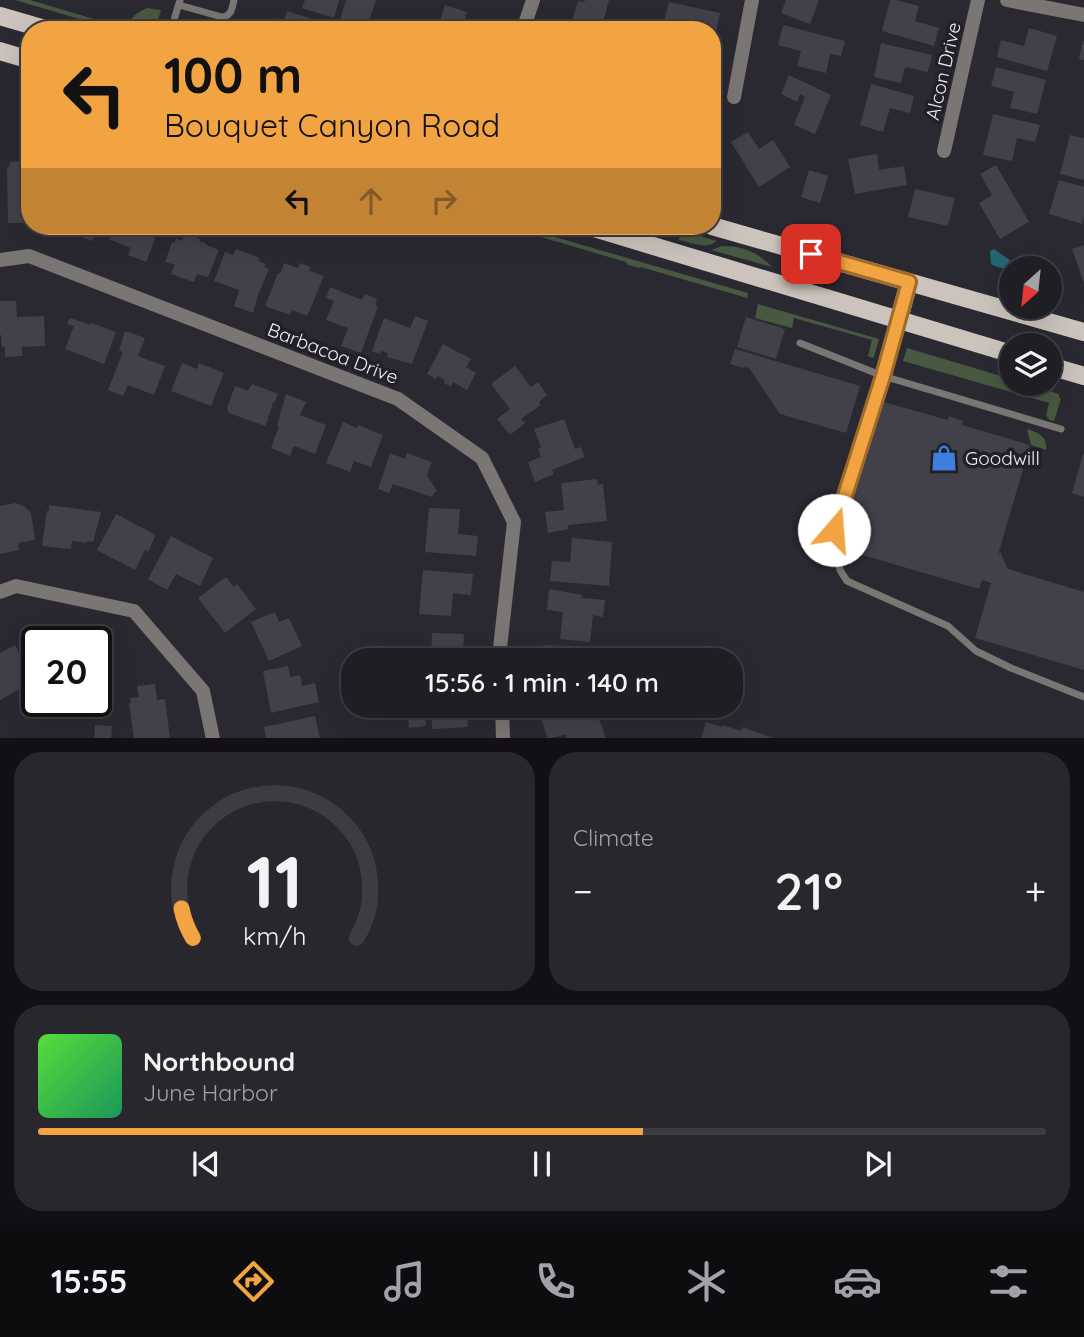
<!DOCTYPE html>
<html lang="en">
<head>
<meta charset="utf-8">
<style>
	:root { --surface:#201e25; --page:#28272d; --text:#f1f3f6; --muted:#a2a2a7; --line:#3d3c42; --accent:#f3a442 }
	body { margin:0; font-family:Quicksand,sans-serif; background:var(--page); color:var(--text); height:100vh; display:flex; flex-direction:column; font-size:26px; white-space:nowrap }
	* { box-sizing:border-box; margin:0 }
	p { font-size:23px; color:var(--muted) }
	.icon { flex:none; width:38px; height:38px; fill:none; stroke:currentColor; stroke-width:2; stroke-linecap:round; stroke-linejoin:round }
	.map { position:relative; height:738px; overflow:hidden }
	.drawer { display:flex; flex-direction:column; gap:14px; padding:14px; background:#121014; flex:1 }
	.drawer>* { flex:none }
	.guide { position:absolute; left:21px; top:21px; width:700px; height:214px; border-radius:28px; box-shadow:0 7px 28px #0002,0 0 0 2px var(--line); background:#f3a442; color:#111; overflow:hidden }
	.needle { width:46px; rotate:207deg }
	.controls { position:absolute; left:999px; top:256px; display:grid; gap:14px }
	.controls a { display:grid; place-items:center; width:63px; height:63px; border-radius:50%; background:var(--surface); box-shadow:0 7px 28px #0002,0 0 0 2px var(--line); font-size:35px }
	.speed { position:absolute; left:21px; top:626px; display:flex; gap:14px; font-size:35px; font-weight:700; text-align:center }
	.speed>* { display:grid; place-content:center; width:91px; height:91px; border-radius:50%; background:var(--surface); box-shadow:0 7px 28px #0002,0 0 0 2px var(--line); line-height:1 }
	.speed .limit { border:4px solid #111; border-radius:10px; background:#fff; color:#111 }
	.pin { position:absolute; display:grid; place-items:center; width:60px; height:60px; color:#fff; margin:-30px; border-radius:14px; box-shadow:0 4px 10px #0006 }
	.me { position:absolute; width:77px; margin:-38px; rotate:18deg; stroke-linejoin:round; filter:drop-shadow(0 0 5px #0008) }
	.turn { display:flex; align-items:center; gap:24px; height:147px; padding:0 28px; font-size:32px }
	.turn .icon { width:91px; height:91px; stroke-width:2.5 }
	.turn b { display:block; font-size:49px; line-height:60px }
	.lanes { display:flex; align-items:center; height:66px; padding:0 28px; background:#0003; justify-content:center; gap:35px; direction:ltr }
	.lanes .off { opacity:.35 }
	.big { font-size:52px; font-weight:600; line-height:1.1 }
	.drawer .card { flex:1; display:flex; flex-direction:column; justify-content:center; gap:10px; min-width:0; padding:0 24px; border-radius:28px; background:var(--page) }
	.drawer .dial { align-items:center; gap:0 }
	.dial svg { height:182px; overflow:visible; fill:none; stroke:var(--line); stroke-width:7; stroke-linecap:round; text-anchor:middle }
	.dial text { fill:var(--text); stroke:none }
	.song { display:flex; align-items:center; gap:21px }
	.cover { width:84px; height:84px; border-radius:10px; background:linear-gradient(135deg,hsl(110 70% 55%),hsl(150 70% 35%)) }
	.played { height:7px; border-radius:4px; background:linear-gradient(90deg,var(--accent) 60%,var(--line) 60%) }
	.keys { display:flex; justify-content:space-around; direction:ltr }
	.heat { display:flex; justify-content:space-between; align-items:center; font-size:38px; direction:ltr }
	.drawer .tiles { flex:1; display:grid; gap:14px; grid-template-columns:1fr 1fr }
	.card:last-child { grid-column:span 2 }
	.trip { position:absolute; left:341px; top:648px; width:402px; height:70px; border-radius:28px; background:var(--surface); box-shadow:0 7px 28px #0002,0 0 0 2px var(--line); font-weight:600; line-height:70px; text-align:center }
	.menu { display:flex; height:112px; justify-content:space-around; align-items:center; background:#0d0c0f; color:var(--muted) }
	.menu .icon { width:49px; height:49px }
	.menu .active { color:var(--accent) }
	.menu b { font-size:32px; color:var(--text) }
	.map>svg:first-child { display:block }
</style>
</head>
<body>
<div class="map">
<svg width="1084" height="739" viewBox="0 0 1084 739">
	<rect width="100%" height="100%" fill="#2a2831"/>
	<!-- green -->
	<g fill="#475941">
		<polygon points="15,0 30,0 131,30 117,30"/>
		<path d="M147,8L161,10L155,30H142L128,26C131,16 137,13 147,8Z"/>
		<polygon points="193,20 229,30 180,30 186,21"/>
		<polygon points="504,226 517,226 748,293 747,298 641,267 640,268 628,265 626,262"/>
		<path d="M690,233L717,241C706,250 692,243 679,240V238Z"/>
		<path d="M722,246C742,246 758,252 772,267L711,250Z"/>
		<polygon points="758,304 879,339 874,357 872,358 868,356 872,340 794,318 792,328 755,318"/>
		<polygon points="907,348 1011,379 1012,383 1025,383 1059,394 1059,397 1061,399 1054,421 1050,420 1046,416 1049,403 903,361"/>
		<path d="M1027,429C1038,433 1048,436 1046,450L1031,445Z"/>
	</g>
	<!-- water -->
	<path fill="#256674" d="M994,249L1014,263L1013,267C1006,270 998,268 991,264L990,251Z"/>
	<!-- building -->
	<g fill="#424049">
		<polygon points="305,0 339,0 334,18 302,8"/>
		<polygon points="346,0 376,0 369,21 394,30 273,30 277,18 284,20 287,11 338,27"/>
		<polygon points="585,0 609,0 601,30 579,30 570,27 578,1 584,2"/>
		<polygon points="786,0 819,0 810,24 781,13"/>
		<polygon points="890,0 896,0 919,6 915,21 939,28 934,46 882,31"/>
		<polygon points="669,2 720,13 716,32 712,32 712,30 698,29 699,21 694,20 692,30 662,30"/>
		<polygon points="445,5 467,12 462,30 437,30"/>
		<polygon points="783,25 845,41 841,56 830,54 826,73 797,66 801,51 778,45"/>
		<polygon points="1029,28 1057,36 1047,71 997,57 1001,40 1024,46"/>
		<polygon points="1083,41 1084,41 1084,60 1079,59"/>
		<polygon points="881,43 932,55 928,72 905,67 901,83 874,77"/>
		<polygon points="996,67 1046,80 1037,114 1010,108 1014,92 991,86"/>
		<polygon points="789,75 831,95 815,134 794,125 805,97 800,94 797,102 781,94"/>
		<polygon points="871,84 914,96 910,113 890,108 883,132 860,125"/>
		<polygon points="993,114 1040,125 1035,142 1017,138 1012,161 983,155"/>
		<polygon points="712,127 723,136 712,149"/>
		<polygon points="748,132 759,149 773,140 790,167 759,187 731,142"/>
		<polygon points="1070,135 1084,138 1084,180 1060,174"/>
		<polygon points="877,154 879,170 904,166 907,185 855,194 848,159"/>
		<polygon points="24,161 27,173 30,173 30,208 27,208 28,223 8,223 7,167 9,167 10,162"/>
		<polygon points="996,165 1029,222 1000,239 979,203 992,195 980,174"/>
		<polygon points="809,170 828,176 820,203 801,197"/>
		<polygon points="1059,180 1084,187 1084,217 1082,224 1049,214"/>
		<polygon points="915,189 955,198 948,226 908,217"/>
		<polygon points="58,226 98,226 92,241 57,229"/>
		<polygon points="114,226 160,226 146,262 128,255 131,248 109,239"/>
		<polygon points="188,234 200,239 199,241 207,244 206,245 219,250 208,277 197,274 194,282 171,274 175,265 165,262 172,242 174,243 176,238 182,241 183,236 187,238"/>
		<polygon points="1084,245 1084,283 1072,249"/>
		<polygon points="236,249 260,258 259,261 266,264 264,267 269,269 258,295 253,313 234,306 239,290 214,281 225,252 233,255"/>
		<polygon points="284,263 298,268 300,263 311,267 308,273 310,271 324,276 307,316 292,310 290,315 265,306 278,273 280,274"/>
		<polygon points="330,287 362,300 365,294 377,299 375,305 378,306 361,353 341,346 348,328 326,320 334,301 326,298"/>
		<polygon points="0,301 16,301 17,317 44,316 45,346 22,347 22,356 5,357 5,347 2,347 1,335 0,335"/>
		<polygon points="415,316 428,321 412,364 387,357 388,353 381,351 380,354 372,351 384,318 410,328"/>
		<polygon points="746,317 785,329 776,359 737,347"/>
		<polygon points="70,318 90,325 91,323 116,332 104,364 65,349 74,326 67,324"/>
		<polygon points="125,331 145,338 138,356 165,366 154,395 128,385 123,396 108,390 123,352 119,351"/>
		<polygon points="443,344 471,359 466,367 476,373 467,390 453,382 451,387 444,383 445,380 437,376 436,379 427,374"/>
		<polygon points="735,349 860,386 846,433 780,414 749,368 745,367 744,368 730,364"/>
		<polygon points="182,363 197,369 199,363 224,373 211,406 171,391"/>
		<polygon points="515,366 531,387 538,382 547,395 539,402 541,405 521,419 525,423 510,435 497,419 510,409 491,384"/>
		<polygon points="252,384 278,394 275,402 273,402 269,416 267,415 269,418 265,426 229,413 227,408 235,386 248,391"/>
		<polygon points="286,394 306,402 300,415 326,425 315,454 294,446 290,456 271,448 279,426 277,425"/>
		<polygon points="880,401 948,420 949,416 963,421 962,425 1030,445 998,555 1000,552 1008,569 1084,592 1084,670 975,638 991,583 982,580 979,589 845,550 855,514 848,512"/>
		<polygon points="564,419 575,449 581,447 585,457 552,470 554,474 535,482 528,462 541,457 538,449 541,447 534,429"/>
		<polygon points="343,422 357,428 358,425 383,435 371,467 354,461 350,472 326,463"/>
		<polygon points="390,453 405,459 407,453 432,462 427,475 437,491 434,493 432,497 393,484 389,493 378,489"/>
		<polygon points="1083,454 1084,454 1084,497 1072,493"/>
		<polygon points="597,479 598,485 603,484 607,521 568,525 568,529 548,533 545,512 564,510 561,483"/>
		<polygon points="16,503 25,507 31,513 35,540 18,543 19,550 0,554 0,506"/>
		<polygon points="49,505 101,512 93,542 87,541 87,543 72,541 71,549 42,546 47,511 49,511"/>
		<polygon points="429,508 460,509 458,534 478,536 476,556 425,552"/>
		<polygon points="116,514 156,535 148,552 145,550 135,570 97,550"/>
		<polygon points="171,536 213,558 200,586 176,574 167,590 148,579"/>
		<polygon points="572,538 612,542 609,586 550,581 552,561 570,562"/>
		<polygon points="423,570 473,574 471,595 453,593 451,616 419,614"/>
		<polygon points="226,577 234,587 237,584 256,609 225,633 198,598"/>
		<polygon points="549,589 582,595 581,598 605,600 603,617 593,615 590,642 560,639 563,612 547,610"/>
		<polygon points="275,612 279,622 288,618 290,620 302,646 269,661 251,622"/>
		<polygon points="60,626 100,643 96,651 96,642 55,642"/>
		<polygon points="432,633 464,634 463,649 466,649 466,660 431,660"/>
		<polygon points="15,645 29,673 23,676 23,687 0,700 0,653"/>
		<polygon points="543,645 564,646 563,660 542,660"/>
		<polygon points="288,666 290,677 300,675 302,686 315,683 319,702 271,713 263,671"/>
		<polygon points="155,684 157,700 165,699 170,739 134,739 129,703 131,703 130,698 139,697 137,686"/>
		<polygon points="407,705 424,706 426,726 409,728"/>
		<polygon points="431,705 467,705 468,727 432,729"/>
		<polygon points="595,707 606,739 567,739 566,734 548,739 541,718 563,713 565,717"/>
		<polygon points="315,716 320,739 266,739 264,727"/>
		<polygon points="706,722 722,727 723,725 741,731 743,727 776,739 701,739"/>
		<polygon points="95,725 112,726 111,739 94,739"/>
	</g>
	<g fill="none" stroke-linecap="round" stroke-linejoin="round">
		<!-- lane -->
		<g stroke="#7a7673" stroke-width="7">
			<path d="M179,5L222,17C232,16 232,8 234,0"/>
			<polyline points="171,30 180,0"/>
			<polyline points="899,320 834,530 840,570 847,581 948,626 976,651 1011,668 1084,697"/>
			<polyline points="800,343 883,376 1061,429"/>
		</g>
		<!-- street -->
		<g stroke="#7a7673" stroke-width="14">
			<polyline points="1007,0 1084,15"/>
			<polyline points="523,30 533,0"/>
			<polyline points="734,97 752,0"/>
			<polyline points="944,151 978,0"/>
			<polyline points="0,260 29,256 398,399 482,458 514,522 500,648 500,660"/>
			<polyline points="0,592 16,586 134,611 203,691 213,739"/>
			<polyline points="502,705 503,739"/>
		</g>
		<!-- primary -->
		<g stroke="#cbc3bc" stroke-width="18">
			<polyline points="0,16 48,30"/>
			<polyline points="0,51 30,60"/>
			<polyline points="587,226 1012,354"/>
			<polyline points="712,226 1084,332"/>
			<polyline points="899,319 909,282"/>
			<polyline points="1050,366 1084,376"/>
		</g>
	</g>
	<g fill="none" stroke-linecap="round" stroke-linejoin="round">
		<!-- route casing -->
		<g stroke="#9e6b2b" stroke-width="18">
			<polyline id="route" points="811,254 909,282 883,376 834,530"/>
		</g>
		<!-- route -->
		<use href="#route" stroke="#f3a442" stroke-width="12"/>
	</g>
	<!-- icons -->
	<defs>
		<g id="shop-bare" transform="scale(2.1)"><path d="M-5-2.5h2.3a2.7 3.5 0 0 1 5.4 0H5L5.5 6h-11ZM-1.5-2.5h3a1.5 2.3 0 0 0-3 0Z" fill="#3f7fe0" stroke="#211f27" stroke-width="2.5" paint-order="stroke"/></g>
	</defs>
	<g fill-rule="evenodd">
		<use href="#shop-bare" x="944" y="458"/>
	</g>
	<g text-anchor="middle" stroke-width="7" stroke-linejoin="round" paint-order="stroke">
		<!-- street labels -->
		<g font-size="19" fill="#eeedf3" stroke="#211f27">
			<text transform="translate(943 71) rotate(-77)" y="7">Alcon Drive</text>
			<text transform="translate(333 353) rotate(21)" y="7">Barbacoa Drive</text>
		</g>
		<!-- poi labels -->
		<g font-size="19" fill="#eeedf3" stroke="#211f27" text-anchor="start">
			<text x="965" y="465">Goodwill</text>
		</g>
	</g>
</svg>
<div class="controls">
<a><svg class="needle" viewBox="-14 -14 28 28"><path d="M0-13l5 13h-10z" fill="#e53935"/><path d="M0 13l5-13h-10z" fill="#a2a2a7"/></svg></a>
<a><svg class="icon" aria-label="layers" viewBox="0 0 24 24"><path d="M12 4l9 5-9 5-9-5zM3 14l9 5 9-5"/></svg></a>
</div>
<div class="speed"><div class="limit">20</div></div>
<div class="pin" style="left:811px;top:254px;background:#d93025"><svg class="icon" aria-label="arrive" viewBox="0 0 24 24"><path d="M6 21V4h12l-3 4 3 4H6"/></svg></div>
<svg class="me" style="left:834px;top:530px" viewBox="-20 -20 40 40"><circle r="19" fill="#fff"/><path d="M0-13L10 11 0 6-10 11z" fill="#f3a442"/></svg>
<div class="trip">15:56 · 1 min · 140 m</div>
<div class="guide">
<div class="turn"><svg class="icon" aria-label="left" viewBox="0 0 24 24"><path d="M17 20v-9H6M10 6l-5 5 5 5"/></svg><div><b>100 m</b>Bouquet Canyon Road</div></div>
<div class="lanes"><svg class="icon" aria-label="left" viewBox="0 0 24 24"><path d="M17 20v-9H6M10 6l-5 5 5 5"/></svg><svg class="icon off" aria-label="ahead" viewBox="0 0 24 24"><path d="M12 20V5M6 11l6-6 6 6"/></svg><svg class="icon off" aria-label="right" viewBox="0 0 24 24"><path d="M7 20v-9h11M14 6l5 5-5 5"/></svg></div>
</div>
</div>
<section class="drawer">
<div class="tiles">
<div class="card dial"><svg viewBox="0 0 100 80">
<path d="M14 69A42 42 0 1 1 86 69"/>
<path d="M14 69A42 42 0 0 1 9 56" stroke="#f3a442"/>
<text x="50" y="56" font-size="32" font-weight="700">11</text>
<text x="50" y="72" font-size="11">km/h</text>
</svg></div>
<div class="card"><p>Climate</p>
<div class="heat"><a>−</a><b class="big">21°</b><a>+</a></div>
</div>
<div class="card">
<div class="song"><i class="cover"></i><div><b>Northbound</b><p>June Harbor</p></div></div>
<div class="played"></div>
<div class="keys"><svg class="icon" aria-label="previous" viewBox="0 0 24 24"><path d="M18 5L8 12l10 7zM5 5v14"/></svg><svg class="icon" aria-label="pause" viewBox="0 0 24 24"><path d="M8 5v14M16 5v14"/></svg><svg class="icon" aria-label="next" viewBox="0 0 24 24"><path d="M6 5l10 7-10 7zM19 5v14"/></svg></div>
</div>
</div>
</section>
<nav class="menu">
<b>15:55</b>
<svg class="icon active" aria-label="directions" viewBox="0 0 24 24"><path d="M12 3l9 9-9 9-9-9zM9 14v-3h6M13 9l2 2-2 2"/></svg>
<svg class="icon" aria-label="music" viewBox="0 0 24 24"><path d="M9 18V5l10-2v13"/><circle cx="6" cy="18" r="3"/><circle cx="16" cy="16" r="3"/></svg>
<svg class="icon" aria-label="phone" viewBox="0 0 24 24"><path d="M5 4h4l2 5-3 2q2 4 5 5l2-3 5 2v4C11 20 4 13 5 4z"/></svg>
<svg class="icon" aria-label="climate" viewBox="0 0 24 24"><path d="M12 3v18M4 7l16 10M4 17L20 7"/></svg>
<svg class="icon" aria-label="car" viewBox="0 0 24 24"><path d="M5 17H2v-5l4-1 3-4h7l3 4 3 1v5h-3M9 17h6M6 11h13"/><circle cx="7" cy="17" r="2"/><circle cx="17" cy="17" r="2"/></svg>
<svg class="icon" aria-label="filters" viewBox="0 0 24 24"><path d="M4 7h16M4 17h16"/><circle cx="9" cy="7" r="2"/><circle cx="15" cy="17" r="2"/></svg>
</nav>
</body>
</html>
